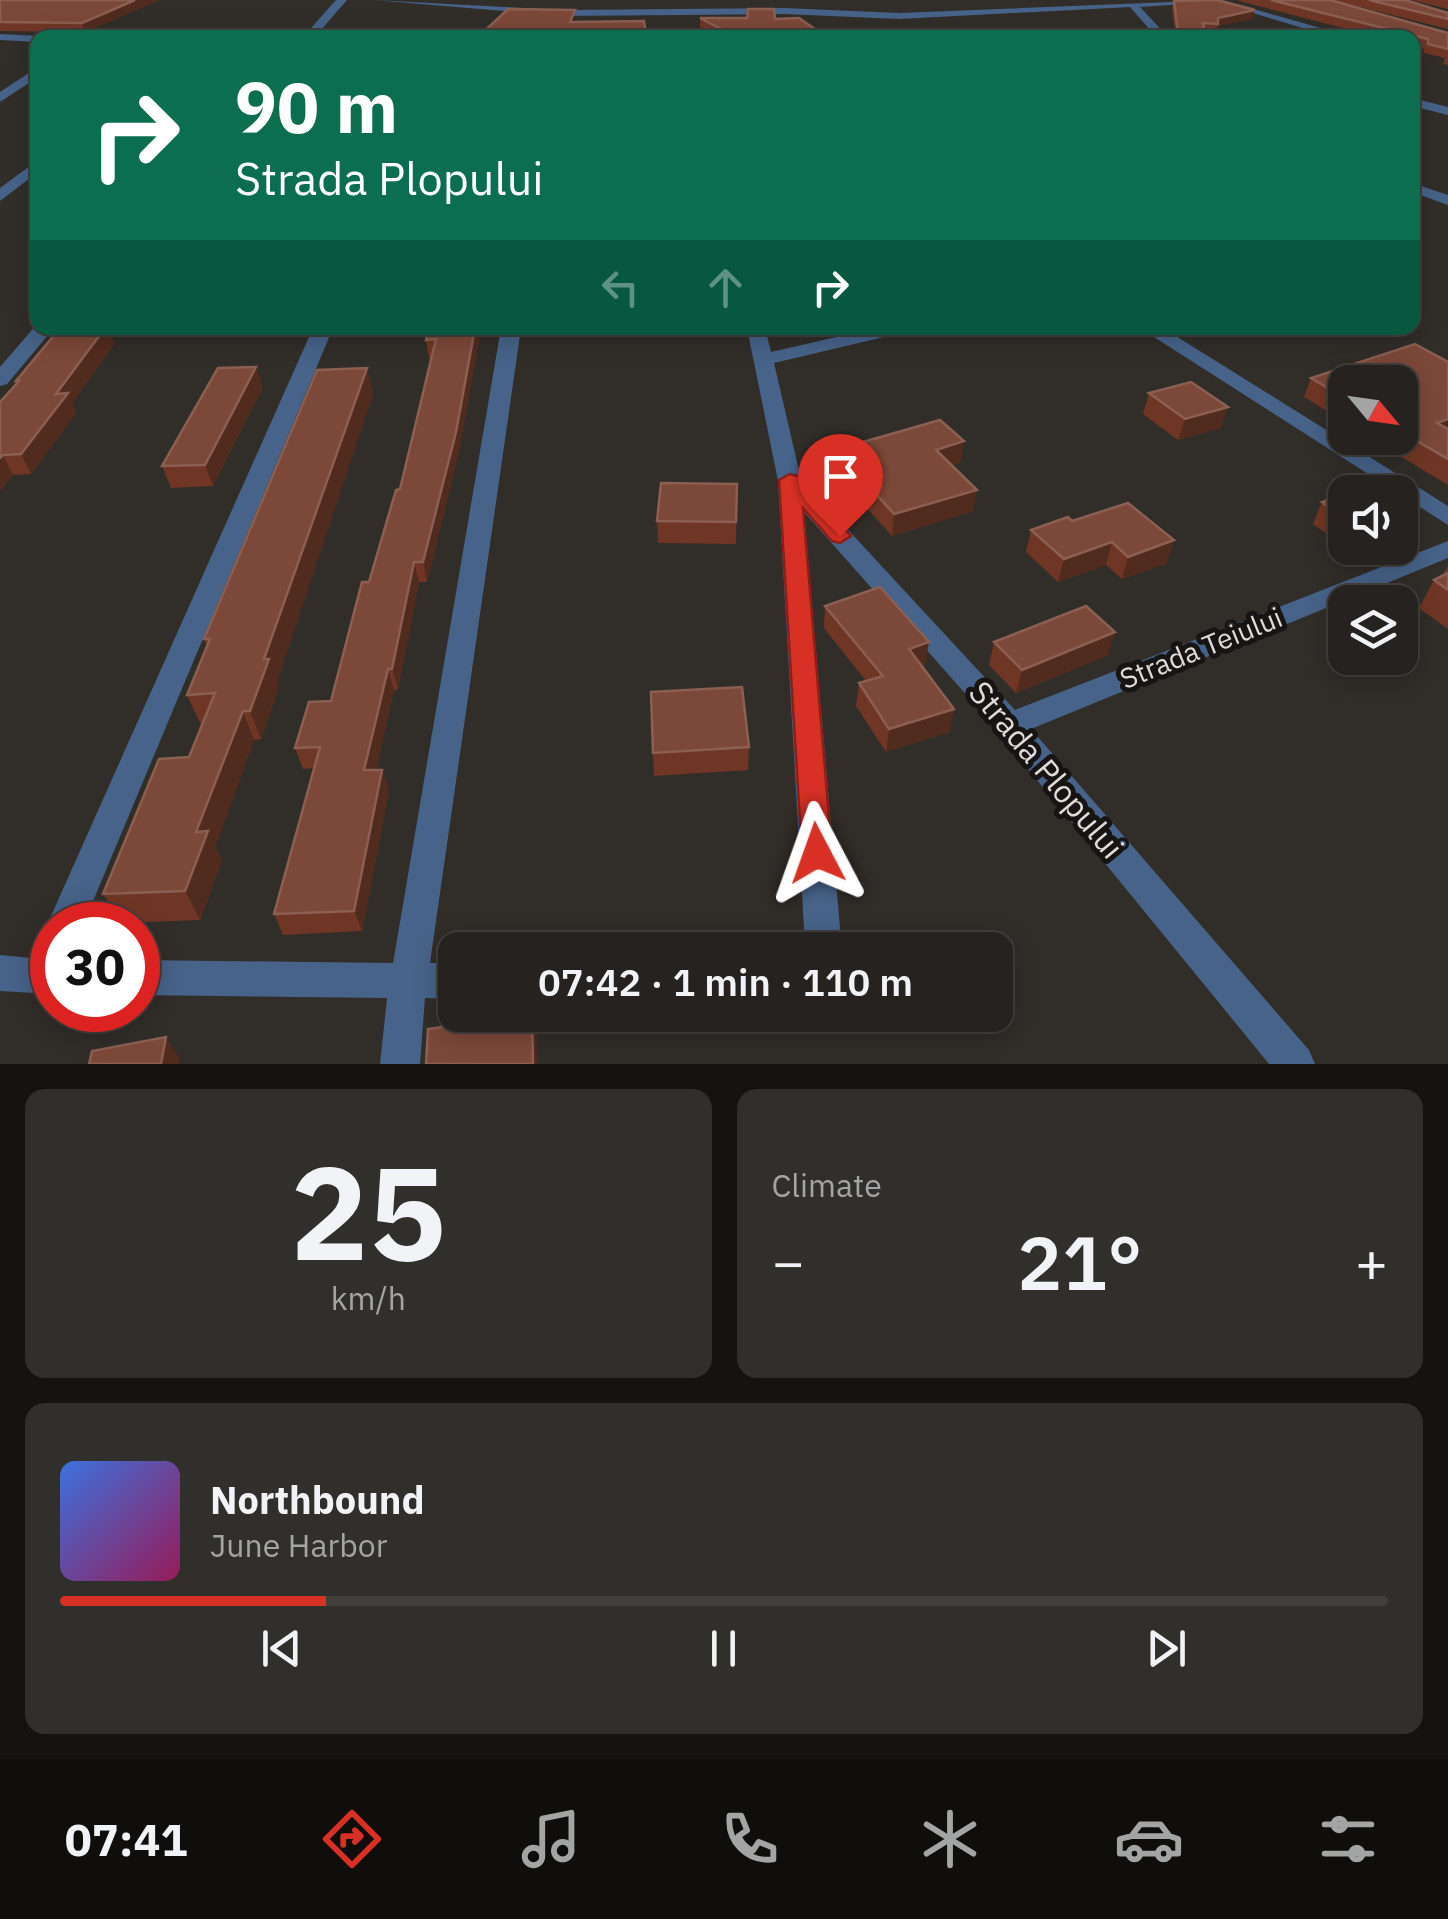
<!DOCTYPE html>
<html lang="en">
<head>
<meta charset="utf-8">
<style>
	:root { --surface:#25221f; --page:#312f2c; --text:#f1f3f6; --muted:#a3a4a4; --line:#423f3d; --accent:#d93025 }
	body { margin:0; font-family:"IBM Plex Sans",sans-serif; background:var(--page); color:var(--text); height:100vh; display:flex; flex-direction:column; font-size:38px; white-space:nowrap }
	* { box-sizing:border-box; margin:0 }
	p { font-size:32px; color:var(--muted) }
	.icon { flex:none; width:55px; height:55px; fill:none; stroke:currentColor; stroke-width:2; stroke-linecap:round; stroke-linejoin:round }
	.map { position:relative; height:1064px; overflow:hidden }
	.panel { display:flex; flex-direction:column; gap:25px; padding:25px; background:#141311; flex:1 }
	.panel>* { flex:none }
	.top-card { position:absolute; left:30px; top:30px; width:1390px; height:305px; border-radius:20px; box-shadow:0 5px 25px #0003,0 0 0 2px var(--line); background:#0b6e4f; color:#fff; overflow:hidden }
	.needle { width:65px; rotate:119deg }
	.buttons { position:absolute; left:1328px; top:365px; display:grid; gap:20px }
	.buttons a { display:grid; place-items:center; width:90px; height:90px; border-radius:20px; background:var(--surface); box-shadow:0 5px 25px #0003,0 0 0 2px var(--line); font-size:50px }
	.speed { position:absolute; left:30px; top:902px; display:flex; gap:20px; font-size:50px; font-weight:700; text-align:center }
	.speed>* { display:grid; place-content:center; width:130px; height:130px; border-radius:50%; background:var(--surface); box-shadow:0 5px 25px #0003,0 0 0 2px var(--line); line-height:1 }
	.speed .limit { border:15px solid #d22; background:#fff; color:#111 }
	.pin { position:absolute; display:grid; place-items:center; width:85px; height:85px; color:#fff; margin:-102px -42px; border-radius:50% 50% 50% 0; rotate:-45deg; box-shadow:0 0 10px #0007 }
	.pin .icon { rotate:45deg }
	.me { position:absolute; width:110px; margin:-55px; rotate:356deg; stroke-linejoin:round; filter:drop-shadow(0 0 8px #0008) }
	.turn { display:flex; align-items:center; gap:35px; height:210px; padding:0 40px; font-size:45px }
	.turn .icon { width:130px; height:130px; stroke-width:2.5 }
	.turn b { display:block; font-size:70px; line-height:85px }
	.lanes { display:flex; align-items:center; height:95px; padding:0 40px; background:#0003; justify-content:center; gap:50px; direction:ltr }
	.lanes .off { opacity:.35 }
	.big { font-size:75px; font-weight:600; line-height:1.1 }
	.panel .widget { flex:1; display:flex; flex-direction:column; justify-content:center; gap:15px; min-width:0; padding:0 35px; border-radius:20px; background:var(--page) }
	.panel .dial { align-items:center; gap:0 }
	.dial b { font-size:130px; line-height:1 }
	.song { display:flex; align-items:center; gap:30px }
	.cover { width:120px; height:120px; border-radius:15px; background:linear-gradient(135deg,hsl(220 70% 55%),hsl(330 70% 35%)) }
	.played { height:10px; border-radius:5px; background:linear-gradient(90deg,var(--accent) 20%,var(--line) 20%) }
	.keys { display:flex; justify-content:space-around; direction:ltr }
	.heat { display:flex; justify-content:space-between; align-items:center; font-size:55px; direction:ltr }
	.panel .tiles { flex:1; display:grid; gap:25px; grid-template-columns:1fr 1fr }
	.widget:last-child { grid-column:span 2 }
	.trip { position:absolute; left:438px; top:932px; width:575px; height:100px; border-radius:20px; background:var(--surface); box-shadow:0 5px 25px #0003,0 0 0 2px var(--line); font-weight:600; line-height:100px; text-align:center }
	.menu { display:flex; height:160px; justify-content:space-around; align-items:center; background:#0f0e0c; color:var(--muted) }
	.menu .icon { width:70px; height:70px }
	.menu .selected { color:var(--accent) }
	.menu b { font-size:45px; color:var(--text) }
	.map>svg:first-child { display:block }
</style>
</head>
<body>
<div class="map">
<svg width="1448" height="1064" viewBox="0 0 1448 1064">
	<rect width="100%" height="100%" fill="#312d29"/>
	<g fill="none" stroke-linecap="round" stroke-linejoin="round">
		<!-- minor -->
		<g fill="#476389" fill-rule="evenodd">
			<polygon points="336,0 347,0 314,38 302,38"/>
			<polygon points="373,0 562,10 784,8 899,13 1221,0 1356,38 1336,38 1216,2 1140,7 1169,38 1157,38 1130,7 899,19 784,14 562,16"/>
			<polygon points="0,34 38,36 43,38 38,38 38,42 0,40"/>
			<polygon points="1412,51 1419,52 1421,54 1412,57"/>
			<polygon points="38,67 38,77 0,102 0,92"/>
			<polygon points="1412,98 1448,107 1448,115 1412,106"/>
			<polygon points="38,160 38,172 0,201 0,188"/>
			<polygon points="1412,183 1448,195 1448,205 1412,192"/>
			<polygon points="37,324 38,328 54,328 7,384 0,386 0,367"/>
			<polygon points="313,328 333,328 83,925 52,925 52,937 47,925"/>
			<polygon points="501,328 521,328 430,963 455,963 455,999 425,998 420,1064 380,1064 387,998 138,995 138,960 393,963"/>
			<polygon points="747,328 765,328 771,352 876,328 907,328 905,332 774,363 801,479 1015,710 1448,541 1448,558 1031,729 1309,1050 1315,1064 1269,1064 979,709 804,512 840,928 834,950 798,950 804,928 778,481"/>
			<polygon points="1140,328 1163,328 1448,506 1448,525"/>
			<polygon points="0,955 52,960 52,994 0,991"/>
		</g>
	</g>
	<!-- wall -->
	<g fill="#703625">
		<polygon points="0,0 159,0 85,32 0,31"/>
		<polygon points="1236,0 1330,0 1448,33 1448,65 1443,64 1445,58 1424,53 1424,49 1412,46 1412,38 1381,38"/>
		<polygon points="1332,0 1405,0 1448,13 1448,29"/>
		<polygon points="1411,0 1448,0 1448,9"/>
		<polygon points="1174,1 1252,19 1218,26 1216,32 1205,32 1205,38 1176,38 1172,9"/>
		<polygon points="700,18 775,19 828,38 720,38 700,27"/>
		<polygon points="60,328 108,328 114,344 72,403 76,413 31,474 13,475 0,491 0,402 17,384 16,381"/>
		<polygon points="429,328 481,328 459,451 427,582 419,582 398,689 394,690 376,770 382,770 389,791 362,931 283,935 274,914 314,768 303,769 295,748 331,701 400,489 432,358 429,358 426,340"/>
		<polygon points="1448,362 1448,485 1370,438 1400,438 1400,382 1345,382 1345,422 1304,397 1311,378"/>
		<polygon points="263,387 213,486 171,488 162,466"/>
		<polygon points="373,393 277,681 279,687 261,739 254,740 215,847 222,860 200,920 120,923 103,894 189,757 203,723 200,723 187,695 207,646 204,639"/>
		<polygon points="1149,393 1221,428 1178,440 1143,414"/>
		<polygon points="825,453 961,462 952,465 973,511 892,536 855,495 845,498 823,474"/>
		<polygon points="737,484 736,544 658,543 657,521"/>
		<polygon points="1345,494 1345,547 1313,524 1322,502"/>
		<polygon points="1072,521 1167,563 1122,579 1106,565 1058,582 1026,552 1031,530"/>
		<polygon points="1346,548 1375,548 1356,555"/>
		<polygon points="1448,566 1448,629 1419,608 1434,580 1442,576"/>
		<polygon points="825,606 925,665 922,666 954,709 949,732 886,752 856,706 859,683 866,681 824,628"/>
		<polygon points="994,642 1108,655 1016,693 989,665"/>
		<polygon points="749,747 748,770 654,776 653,753"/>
	</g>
	<!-- shaded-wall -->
	<g fill="#522b1f">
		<polygon points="135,0 159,0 85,32 82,23"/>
		<polygon points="1255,10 1252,19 1218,26 1218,18"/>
		<polygon points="105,328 108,328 114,344 72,403 76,413 31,474 21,454 56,394"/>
		<polygon points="475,328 481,328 459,451 427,582 423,562"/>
		<polygon points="256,367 263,387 213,486 205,465"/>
		<polygon points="367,368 373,393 277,681 279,687 261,739 250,711 264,659"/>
		<polygon points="1228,407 1221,428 1178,440 1185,419"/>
		<polygon points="1448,419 1448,435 1437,423"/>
		<polygon points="964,441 961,462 933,471 936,450"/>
		<polygon points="3,455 13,475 0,491 0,458"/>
		<polygon points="857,473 855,495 845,498 847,476"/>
		<polygon points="977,490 973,511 892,536 894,514"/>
		<polygon points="1416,514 1405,536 1400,538 1400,520"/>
		<polygon points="1174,540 1167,563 1122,579 1128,557"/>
		<polygon points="1112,542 1106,565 1058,582 1064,559"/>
		<polygon points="1359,548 1375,548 1356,555"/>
		<polygon points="414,562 419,582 398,689 392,669"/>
		<polygon points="1115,632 1108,655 1016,693 1022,670"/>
		<polygon points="929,642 925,665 906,672 909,649"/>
		<polygon points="388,669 394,690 371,791 364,770"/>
		<polygon points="954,709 949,732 886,752 889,729"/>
		<polygon points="243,711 254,740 215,847 222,860 200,920 185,891 196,832"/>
		<polygon points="382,770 389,791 362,931 354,911"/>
		<polygon points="532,1015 537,1036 537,1064 533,1064"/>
		<polygon points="166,1037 180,1059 179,1064 161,1064"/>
	</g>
	<!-- building -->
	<g fill="#7c4839" stroke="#8b5f52" stroke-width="2.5">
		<polygon points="0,0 135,0 82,23 0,22 0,12 1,12 0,12"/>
		<polygon points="1217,0 1255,10 1218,18 1218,24 1203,23 1206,36 1178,34 1174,1"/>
		<polygon points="1271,0 1330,0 1448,33 1448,49 1428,44 1428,39"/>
		<polygon points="1369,0 1405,0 1448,13 1448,19"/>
		<polygon points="508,9 575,10 570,22 644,21 647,38 477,38"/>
		<polygon points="748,9 774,9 775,19 799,18 828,38 738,38 700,18 747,18"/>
		<polygon points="60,328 105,328 56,394 68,393 21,454 3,455 0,458 0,402 19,381 16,381"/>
		<polygon points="429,328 475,328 456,432 423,562 414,562 392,669 388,669 364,770 382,770 354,911 274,914 320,747 295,748 309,702 331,701 362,582 369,582 396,490 400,489 436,339 426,340"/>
		<polygon points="1415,344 1448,362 1448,419 1437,423 1448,429 1448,459 1400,431 1400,382 1345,382 1345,398 1311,378"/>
		<polygon points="256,367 205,465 162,466 218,368"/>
		<polygon points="367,368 264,659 269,659 250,711 243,711 196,832 208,831 185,891 103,894 159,759 189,757 215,693 187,695 210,639 204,639 317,370"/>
		<polygon points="1191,382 1228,407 1185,419 1149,393"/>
		<polygon points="940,420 964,441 936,450 977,490 894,514 857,473 847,476 825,453"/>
		<polygon points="661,483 737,484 736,522 657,521"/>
		<polygon points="1372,485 1384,492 1350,492"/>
		<polygon points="1345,494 1345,518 1322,502"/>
		<polygon points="1128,503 1174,540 1128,557 1112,542 1064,559 1031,530 1068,517 1072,521"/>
		<polygon points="1400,503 1416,514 1400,520"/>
		<polygon points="1448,573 1448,590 1434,580"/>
		<polygon points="880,587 929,642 909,649 954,709 889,729 859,683 883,676 825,606"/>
		<polygon points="1086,606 1115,632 1022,670 994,642"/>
		<polygon points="742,687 749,747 653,753 651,692"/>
		<polygon points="524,1015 532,1015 533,1064 426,1064 428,1029"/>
		<polygon points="166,1037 161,1064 89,1064 92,1051"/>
	</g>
	<!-- route -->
	<polygon fill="#d93025" stroke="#8d1f18" stroke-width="2.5" points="790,474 798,476 851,536 840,543 832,541 803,508 832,853 828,863 817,866 806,863 802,853 779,480"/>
	<g text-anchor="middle" stroke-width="10" stroke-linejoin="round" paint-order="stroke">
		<!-- street labels -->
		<g font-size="28" fill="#dedbd8" stroke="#171514">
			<text transform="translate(1201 648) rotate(-22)" y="10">Strada Teiului</text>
		</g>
		<!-- near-street labels -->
		<g font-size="32" fill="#dedbd8" stroke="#171514">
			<text transform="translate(1046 770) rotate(50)" y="11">Strada Plopului</text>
		</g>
	</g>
</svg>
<div class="buttons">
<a><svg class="needle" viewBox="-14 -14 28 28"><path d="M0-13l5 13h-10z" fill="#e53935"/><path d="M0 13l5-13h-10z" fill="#a3a4a4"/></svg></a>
<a><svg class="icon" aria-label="sound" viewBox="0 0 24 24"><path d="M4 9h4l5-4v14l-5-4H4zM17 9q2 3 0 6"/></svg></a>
<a><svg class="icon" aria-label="layers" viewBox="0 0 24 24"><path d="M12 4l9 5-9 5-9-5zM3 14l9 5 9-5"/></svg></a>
</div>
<div class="speed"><div class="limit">30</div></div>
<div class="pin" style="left:840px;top:536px;background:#d93025"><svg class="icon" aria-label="arrive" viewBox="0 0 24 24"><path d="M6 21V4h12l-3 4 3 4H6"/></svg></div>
<svg class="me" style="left:817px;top:853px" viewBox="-20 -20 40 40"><path d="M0-17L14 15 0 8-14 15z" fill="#d93025" stroke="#fff" stroke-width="4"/></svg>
<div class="trip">07:42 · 1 min · 110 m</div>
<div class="top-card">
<div class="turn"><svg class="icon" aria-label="right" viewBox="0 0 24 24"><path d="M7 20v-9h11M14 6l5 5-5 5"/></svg><div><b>90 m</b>Strada Plopului</div></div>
<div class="lanes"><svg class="icon off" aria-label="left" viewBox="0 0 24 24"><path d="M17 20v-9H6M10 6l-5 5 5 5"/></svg><svg class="icon off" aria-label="ahead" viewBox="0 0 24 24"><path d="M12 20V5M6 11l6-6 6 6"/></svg><svg class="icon" aria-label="right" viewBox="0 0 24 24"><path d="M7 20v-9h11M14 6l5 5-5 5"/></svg></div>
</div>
</div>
<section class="panel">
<div class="tiles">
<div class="widget dial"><b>25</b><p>km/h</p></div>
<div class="widget"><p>Climate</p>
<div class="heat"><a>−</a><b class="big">21°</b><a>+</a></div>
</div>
<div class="widget">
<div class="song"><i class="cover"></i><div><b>Northbound</b><p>June Harbor</p></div></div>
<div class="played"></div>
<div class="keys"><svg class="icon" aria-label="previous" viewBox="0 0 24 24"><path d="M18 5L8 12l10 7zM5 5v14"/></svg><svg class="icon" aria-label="pause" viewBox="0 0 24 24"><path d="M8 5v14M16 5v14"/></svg><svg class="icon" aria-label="next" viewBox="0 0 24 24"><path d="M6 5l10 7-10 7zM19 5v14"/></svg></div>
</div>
</div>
</section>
<nav class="menu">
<b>07:41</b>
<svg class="icon selected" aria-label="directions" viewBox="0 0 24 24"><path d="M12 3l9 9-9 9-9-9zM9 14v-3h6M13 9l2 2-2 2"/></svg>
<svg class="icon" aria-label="music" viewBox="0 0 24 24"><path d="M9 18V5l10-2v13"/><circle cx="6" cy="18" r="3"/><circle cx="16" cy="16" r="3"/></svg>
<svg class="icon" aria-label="phone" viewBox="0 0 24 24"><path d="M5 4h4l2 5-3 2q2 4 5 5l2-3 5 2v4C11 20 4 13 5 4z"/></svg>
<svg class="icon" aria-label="climate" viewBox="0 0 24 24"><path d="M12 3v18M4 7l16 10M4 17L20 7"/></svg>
<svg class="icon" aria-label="car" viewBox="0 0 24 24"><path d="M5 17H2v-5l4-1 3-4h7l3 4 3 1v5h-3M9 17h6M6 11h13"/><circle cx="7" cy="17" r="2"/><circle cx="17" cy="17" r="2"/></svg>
<svg class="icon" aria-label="filters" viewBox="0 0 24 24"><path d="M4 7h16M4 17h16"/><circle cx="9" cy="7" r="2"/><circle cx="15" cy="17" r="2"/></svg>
</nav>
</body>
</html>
